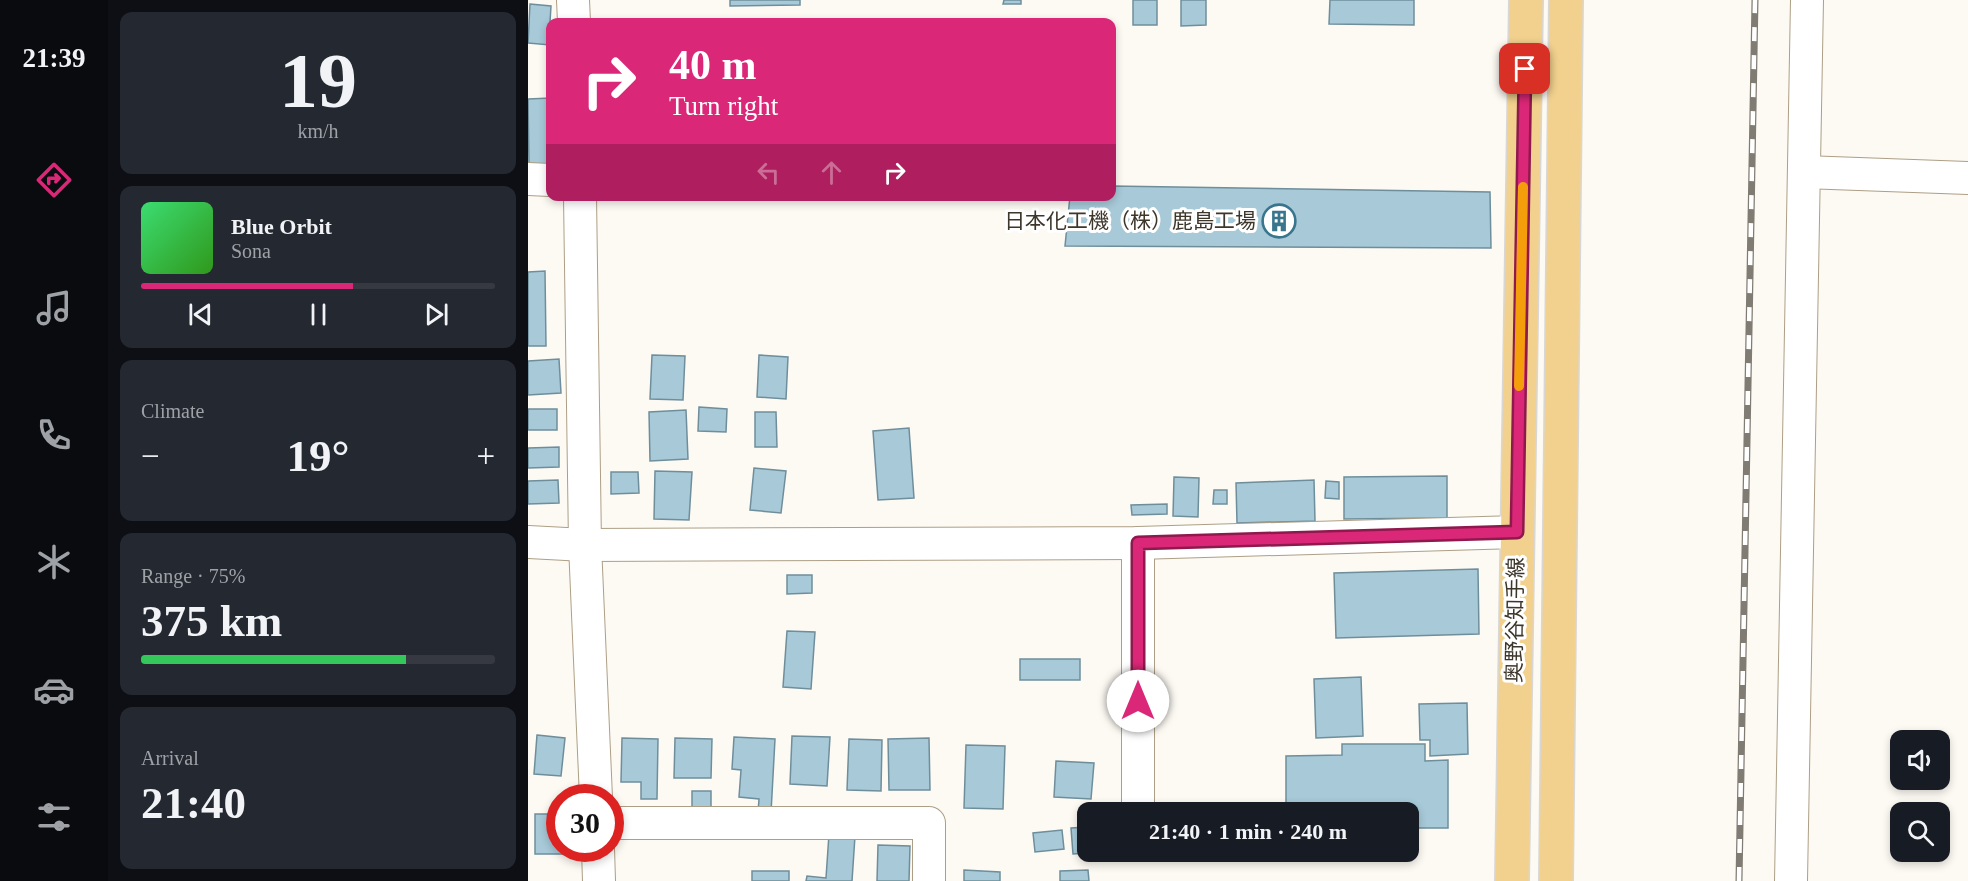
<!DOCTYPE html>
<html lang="en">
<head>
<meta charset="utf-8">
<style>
	:root { --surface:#171b24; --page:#242831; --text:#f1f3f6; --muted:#9ea1a6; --line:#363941; --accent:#db2777 }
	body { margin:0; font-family:"Times New Roman","Noto Sans JP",serif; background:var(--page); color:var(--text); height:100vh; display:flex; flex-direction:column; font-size:22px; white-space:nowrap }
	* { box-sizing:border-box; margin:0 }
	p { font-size:20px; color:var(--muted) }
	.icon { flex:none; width:33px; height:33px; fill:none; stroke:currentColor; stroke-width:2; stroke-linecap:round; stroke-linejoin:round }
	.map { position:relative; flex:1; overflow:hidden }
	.details { display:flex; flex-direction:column; gap:12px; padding:12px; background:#0d0f14; width:420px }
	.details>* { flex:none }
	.guide { position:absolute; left:18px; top:18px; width:570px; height:183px; border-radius:12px; box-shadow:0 3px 9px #0003; background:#db2777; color:#fff; overflow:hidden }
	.tools { position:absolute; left:1362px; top:730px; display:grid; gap:12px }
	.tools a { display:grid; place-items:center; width:60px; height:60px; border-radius:12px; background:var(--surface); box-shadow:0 3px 9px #0003; font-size:30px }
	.speed { position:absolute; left:18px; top:784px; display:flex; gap:12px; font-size:30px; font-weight:700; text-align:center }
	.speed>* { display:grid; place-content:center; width:78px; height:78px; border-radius:50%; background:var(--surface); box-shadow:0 3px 9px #0003; line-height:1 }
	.speed .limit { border:9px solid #d22; background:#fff; color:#111 }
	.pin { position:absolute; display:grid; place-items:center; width:51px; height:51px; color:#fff; margin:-26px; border-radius:12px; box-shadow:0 3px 9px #0006 }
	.me { position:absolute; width:66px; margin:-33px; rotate:0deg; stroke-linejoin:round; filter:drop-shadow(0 0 4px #0008) }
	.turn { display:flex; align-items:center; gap:21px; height:126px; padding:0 24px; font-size:27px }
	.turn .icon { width:78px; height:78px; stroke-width:2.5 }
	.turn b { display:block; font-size:42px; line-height:51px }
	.lanes { display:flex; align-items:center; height:57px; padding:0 24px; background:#0003; justify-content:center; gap:30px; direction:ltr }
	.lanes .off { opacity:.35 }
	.big { font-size:45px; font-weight:600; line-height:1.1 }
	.details .card { flex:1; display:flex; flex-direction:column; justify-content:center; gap:9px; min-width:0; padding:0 21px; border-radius:12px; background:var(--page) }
	.details .dial { align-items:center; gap:0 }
	.dial b { font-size:78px; line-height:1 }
	.song { display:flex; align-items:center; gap:18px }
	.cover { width:72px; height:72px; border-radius:9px; background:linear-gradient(135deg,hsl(140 70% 55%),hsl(110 70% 35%)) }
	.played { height:6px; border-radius:3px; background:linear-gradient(90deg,var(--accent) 60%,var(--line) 60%) }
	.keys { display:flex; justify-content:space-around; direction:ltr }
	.heat { display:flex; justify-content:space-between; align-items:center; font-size:33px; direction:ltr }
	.charge { height:9px; border-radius:4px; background:linear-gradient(90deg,#34c759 75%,var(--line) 0) }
	.trip { position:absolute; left:549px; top:802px; width:342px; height:60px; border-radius:12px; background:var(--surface); box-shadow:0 3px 9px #0003; font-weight:600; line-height:60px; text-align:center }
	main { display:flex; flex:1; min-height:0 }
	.tab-bar { display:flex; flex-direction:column; width:108px; justify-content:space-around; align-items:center; background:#090b0e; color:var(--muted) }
	.tab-bar .icon { width:42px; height:42px }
	.tab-bar .current { color:var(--accent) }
	.tab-bar b { font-size:27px; color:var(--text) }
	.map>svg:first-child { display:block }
</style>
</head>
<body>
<main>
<nav class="tab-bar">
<b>21:39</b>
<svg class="icon current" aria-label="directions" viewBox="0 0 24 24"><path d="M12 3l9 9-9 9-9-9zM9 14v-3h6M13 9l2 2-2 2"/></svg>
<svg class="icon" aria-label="music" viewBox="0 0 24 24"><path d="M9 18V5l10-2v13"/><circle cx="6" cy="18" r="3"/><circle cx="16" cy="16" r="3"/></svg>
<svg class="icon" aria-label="phone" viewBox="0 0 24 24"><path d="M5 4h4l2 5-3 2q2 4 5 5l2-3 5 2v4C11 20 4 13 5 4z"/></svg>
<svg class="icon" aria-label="climate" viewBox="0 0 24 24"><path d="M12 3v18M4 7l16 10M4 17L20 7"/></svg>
<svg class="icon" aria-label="car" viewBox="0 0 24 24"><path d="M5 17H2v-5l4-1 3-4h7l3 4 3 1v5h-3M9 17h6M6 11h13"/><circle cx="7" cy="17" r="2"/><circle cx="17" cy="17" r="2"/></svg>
<svg class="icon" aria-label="filters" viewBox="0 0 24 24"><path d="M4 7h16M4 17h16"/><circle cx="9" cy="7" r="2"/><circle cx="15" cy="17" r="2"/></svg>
</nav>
<section class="details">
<div class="card dial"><b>19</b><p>km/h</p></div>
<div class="card">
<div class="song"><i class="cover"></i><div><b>Blue Orbit</b><p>Sona</p></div></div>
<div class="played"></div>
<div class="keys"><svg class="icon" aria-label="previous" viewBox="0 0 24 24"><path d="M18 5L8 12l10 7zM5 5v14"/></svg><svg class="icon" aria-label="pause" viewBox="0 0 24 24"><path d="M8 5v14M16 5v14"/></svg><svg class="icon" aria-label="next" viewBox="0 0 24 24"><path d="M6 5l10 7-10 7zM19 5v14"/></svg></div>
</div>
<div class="card"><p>Climate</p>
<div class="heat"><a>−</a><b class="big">19°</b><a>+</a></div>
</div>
<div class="card"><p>Range · 75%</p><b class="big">375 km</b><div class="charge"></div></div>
<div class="card"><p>Arrival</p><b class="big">21:40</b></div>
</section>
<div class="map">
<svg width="1440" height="881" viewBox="0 0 1440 881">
	<rect width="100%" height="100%" fill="#fdfaf4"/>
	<!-- building -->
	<g fill="#a7c9d8" stroke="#6f8e9b" stroke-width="1.5">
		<polygon points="202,0 272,0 272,5 202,6"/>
		<polygon points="476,0 493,0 493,4 475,4"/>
		<rect x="605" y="0" width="24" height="25"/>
		<polygon points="653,0 678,0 678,25 653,26"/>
		<polygon points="802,0 886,0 886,25 801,24"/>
		<polygon points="2,4 23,6 22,22 27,22 22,22 22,45 0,43"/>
		<polygon points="22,98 22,166 1,167 0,99"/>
		<polygon points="584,186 962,192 963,248 537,246 542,196 584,196"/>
		<polygon points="17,271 18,346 0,346 0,272"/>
		<polygon points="124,355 157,356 155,400 122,399"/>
		<polygon points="231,355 260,357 258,399 229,397"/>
		<polygon points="31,359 33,393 0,395 0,361"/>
		<polygon points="171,407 199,409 198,432 170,431"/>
		<rect x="0" y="409" width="29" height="21"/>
		<polygon points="158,410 160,459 122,461 121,412"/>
		<polygon points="227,412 248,412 249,447 227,447"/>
		<polygon points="381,428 386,498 350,500 345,431"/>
		<polygon points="31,447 31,467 0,468 0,448"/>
		<polygon points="226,468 258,471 253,513 222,510"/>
		<polygon points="127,471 164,472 161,520 126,519"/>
		<polygon points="83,472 110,472 111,493 83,494"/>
		<polygon points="919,476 919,518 816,519 816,477"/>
		<polygon points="646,477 671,478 670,517 645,516"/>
		<polygon points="30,480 31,503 0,504 0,481"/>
		<polygon points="786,480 787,521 709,523 708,483"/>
		<polygon points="798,481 811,482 811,499 797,498"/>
		<polygon points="686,490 699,490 699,504 685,504"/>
		<polygon points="639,504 639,514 604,515 603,505"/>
		<polygon points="950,569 951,634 808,638 806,573"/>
		<polygon points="259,575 284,575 284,593 259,594"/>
		<polygon points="259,631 287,632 283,689 255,687"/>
		<rect x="492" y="659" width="60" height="21"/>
		<polygon points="833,677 835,736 788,738 786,679"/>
		<polygon points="939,703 940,754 902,756 902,740 892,740 891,704"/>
		<polygon points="9,735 37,738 33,776 6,774"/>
		<polygon points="264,736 302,737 299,786 262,784"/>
		<polygon points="206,737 247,739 243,813 230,812 231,799 211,797 213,770 204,769"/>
		<polygon points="94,738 130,739 129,799 113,799 113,782 93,782"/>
		<polygon points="147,738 184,739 183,778 146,778"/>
		<polygon points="401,738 402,790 361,790 360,739"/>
		<polygon points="321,739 354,740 353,791 319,790"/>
		<polygon points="814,744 897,744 897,761 920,760 920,828 880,828 880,813 758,813 758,756 814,755"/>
		<polygon points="438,745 477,746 475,809 436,808"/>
		<polygon points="528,761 566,763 563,799 526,797"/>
		<rect x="164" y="791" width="19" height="16"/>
		<polygon points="7,814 32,814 32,849 41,849 40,854 7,854"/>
		<polygon points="560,827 560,852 574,852 545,854 543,828"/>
		<polygon points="534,830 536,849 507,852 505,833"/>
		<polygon points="301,834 327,836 324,881 278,881 279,876 298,878"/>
		<polygon points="350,845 382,846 381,881 349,881"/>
		<polygon points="436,870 472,872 472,881 436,881"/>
		<polygon points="560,870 561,881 532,881 532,871"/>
		<rect x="224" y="871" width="37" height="10"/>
	</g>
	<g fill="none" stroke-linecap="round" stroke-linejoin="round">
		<!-- minor casing -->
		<g stroke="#ad9f85" stroke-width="34">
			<g id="minor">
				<polyline points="45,0 46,22"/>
				<polyline points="1276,172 1440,178"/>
				<polyline points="0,179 22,180"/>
				<polyline points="52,196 57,545 68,798"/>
				<polyline points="0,542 57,545 610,543 989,532"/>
				<polyline points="610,813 610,543"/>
				<polyline points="82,823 401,823 401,881"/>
				<polyline points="70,849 71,881"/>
				<polyline points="1263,881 1279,0"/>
			</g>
		</g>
		<!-- major casing -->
		<g stroke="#d8d7d5" stroke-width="36">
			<g id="major">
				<polyline points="984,881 998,0"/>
				<polyline points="1028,881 1038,0"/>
			</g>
		</g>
		<!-- minor -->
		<use href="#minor" stroke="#fff" stroke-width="32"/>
		<!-- major -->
		<use href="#major" stroke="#f2d18e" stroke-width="33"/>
		<!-- rail casing -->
		<g stroke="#817c73" stroke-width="7">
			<polyline id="rail" points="1211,881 1227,0"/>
		</g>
		<!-- rail -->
		<use href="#rail" stroke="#fff" stroke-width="4.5" stroke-dasharray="14" stroke-linecap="butt"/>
	</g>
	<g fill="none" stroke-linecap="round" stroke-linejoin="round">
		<!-- route casing -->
		<g stroke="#8e194d" stroke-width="15">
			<polyline id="route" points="610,701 610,543 989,532 997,69"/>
		</g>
		<!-- route -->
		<use href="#route" stroke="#db2777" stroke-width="10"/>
		<!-- slow -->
		<polyline stroke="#f59e0b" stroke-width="10" points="991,386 995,187"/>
	</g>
	<!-- icons -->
	<defs>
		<g id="building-ring" transform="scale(1.725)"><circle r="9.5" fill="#fff" stroke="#39758c" stroke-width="1.5"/><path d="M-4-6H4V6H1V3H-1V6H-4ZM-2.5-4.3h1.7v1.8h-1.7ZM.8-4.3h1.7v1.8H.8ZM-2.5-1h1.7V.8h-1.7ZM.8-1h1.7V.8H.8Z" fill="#39758c"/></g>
	</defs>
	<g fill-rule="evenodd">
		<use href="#building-ring" x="751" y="221"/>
	</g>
	<g text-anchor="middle" stroke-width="6" stroke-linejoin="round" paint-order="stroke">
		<!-- poi labels -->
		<g font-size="21" fill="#3c362b" stroke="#fff" text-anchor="end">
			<text x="728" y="228">日本化工機（株）鹿島工場</text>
		</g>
		<!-- street labels -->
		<g font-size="21" fill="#3c362b" stroke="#fff">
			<text transform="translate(987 620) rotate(-89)" y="7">奥野谷知手線</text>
		</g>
	</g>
</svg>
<div class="tools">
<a><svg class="icon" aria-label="sound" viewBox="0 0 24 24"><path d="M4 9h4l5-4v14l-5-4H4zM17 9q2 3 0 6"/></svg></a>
<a><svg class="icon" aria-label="search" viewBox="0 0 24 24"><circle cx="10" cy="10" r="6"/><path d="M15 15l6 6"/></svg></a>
</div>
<div class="speed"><div class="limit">30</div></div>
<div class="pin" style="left:997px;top:69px;background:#d93025"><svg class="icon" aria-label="arrive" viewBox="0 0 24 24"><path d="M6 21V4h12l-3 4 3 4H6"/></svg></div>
<svg class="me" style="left:610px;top:701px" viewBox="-20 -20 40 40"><circle r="19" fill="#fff"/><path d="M0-13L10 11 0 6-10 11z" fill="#db2777"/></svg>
<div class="trip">21:40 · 1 min · 240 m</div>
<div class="guide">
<div class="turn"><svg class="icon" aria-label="right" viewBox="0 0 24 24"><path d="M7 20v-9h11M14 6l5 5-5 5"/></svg><div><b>40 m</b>Turn right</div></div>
<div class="lanes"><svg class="icon off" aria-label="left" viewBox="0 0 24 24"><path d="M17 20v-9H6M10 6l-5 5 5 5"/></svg><svg class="icon off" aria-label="ahead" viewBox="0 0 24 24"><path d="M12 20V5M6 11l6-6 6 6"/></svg><svg class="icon" aria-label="right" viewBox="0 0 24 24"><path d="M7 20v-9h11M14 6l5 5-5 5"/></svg></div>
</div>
</div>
</main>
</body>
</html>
